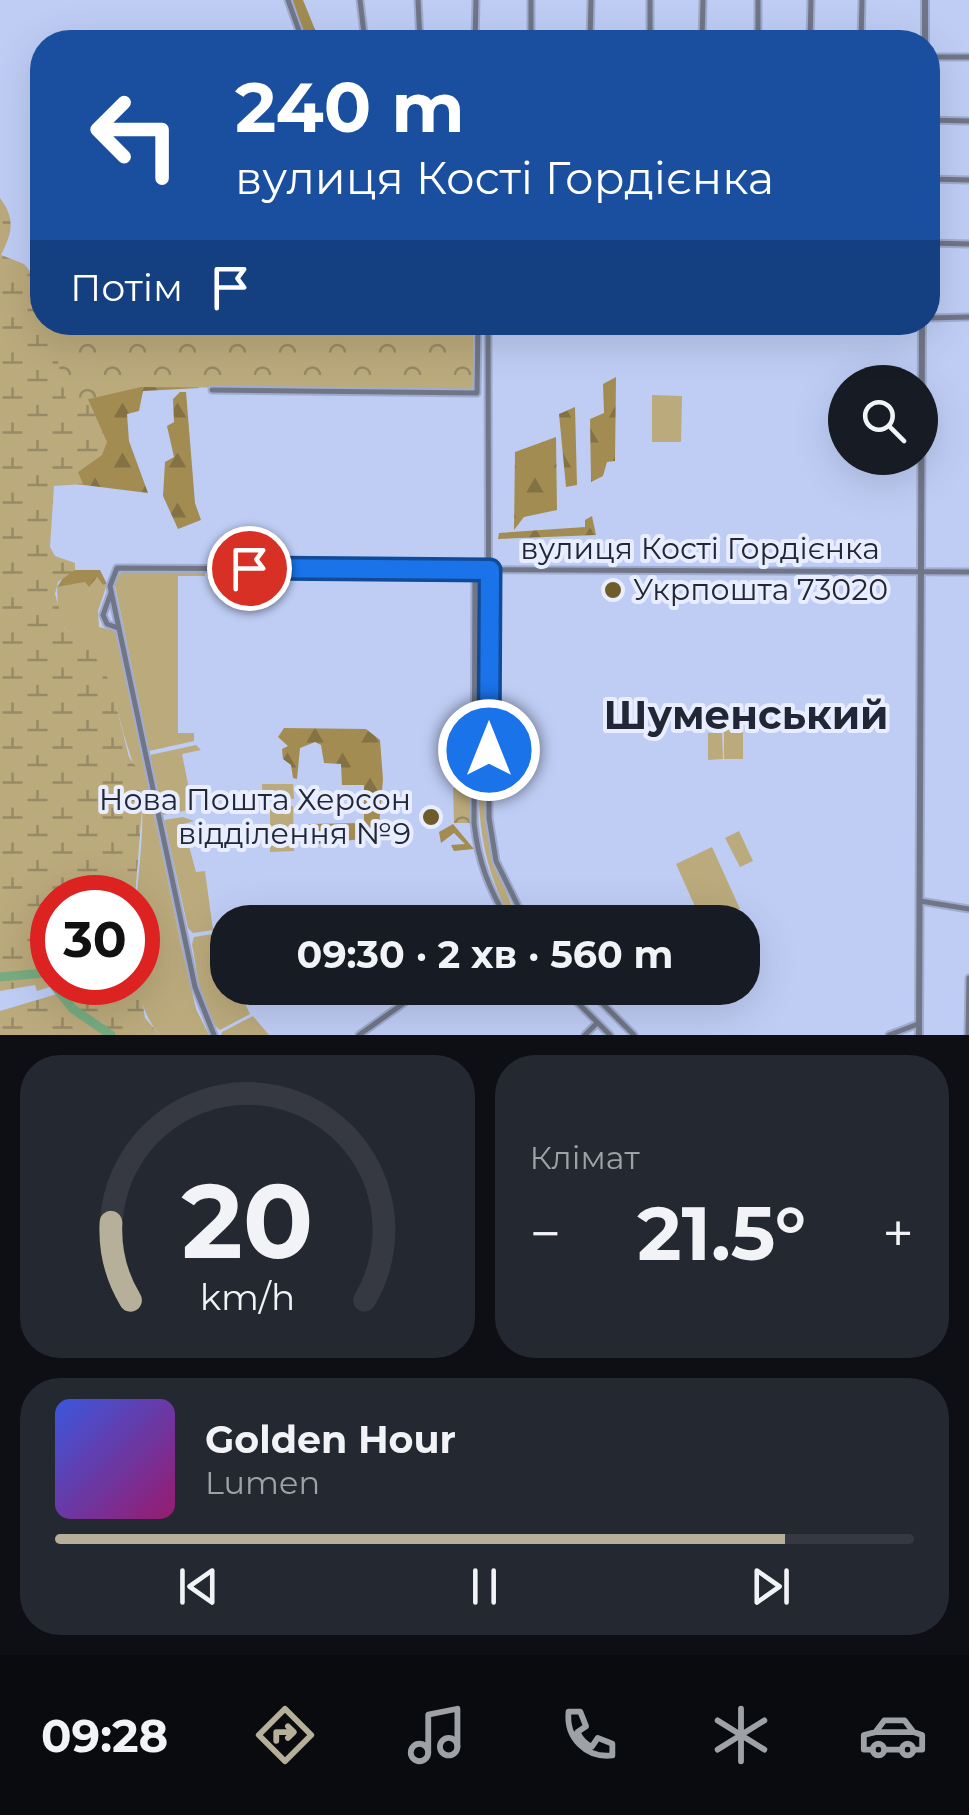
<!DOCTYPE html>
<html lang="uk">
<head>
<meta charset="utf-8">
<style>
	:root { --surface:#171b24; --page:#242831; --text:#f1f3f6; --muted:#9ea1a6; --line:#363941; --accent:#b6af9a }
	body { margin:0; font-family:Montserrat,sans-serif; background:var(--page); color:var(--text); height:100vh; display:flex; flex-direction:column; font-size:38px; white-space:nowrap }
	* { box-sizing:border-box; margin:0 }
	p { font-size:32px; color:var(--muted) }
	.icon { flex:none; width:55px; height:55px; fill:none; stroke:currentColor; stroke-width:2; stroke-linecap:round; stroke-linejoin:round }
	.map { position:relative; height:1035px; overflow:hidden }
	.side { display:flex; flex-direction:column; gap:20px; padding:20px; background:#0d0f14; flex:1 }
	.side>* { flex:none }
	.guide { position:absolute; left:30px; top:30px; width:910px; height:305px; border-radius:40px; box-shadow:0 10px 40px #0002; background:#1a4fa0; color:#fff; overflow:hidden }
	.buttons { position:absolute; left:828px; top:365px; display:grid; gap:20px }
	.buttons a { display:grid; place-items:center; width:110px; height:110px; border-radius:50%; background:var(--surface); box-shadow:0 10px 40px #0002; font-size:50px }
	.speed { position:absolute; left:30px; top:875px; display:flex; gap:20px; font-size:50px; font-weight:700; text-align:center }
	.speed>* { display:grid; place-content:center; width:130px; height:130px; border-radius:50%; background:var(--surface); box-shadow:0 10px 40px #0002; line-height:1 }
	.speed .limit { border:15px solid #d22; background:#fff; color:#111 }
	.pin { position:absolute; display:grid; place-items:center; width:85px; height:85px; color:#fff; margin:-42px; border:5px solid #fff; border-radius:50%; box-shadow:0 2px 10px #0007 }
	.me { position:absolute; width:110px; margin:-55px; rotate:0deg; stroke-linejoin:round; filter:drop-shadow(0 0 8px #0008) }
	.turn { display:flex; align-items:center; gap:35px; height:210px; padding:0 40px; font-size:45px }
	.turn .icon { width:130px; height:130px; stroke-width:2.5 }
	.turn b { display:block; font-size:70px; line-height:85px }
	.then { display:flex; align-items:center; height:95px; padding:0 40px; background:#0003; gap:20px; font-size:38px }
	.big { font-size:75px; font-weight:700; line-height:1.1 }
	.side .tile { flex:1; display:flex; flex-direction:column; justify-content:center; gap:15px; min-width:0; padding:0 35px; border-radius:40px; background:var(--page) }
	.side .dial { align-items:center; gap:0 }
	.dial svg { height:260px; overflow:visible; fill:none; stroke:var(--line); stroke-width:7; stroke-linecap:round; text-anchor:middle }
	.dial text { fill:var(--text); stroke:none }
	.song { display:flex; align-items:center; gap:30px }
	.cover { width:120px; height:120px; border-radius:15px; background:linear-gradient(135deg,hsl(230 70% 55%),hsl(320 70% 35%)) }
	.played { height:10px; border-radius:5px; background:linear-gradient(90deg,var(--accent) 85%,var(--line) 85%) }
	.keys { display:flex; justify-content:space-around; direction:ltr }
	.heat { display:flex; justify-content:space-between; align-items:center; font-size:55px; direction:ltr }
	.side .tiles { flex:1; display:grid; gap:20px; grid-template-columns:1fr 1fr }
	.tile:last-child { grid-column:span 2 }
	.trip { position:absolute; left:210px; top:905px; width:550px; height:100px; border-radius:40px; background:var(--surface); box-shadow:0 10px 40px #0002; font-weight:700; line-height:100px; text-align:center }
	.menu { display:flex; height:160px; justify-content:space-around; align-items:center; background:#090b0e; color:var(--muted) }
	.menu .icon { width:70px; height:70px }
	.menu .active { color:var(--accent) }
	.menu b { font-size:45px; color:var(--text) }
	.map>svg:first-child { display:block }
</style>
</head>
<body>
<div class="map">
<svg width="969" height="1035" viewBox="0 0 969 1035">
	<defs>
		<pattern id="forest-firs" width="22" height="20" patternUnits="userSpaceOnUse" patternTransform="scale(2.5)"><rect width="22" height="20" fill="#a28c51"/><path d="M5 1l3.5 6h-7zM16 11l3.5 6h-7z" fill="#847244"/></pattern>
		<pattern id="wetland-marsh" width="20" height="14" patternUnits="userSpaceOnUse" patternTransform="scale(2.5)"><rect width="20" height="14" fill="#bbaa7c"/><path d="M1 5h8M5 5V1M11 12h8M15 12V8" fill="none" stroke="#988a66"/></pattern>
		<pattern id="park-crowns" width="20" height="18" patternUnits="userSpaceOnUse" patternTransform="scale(2.5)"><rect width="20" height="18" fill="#bbaa7c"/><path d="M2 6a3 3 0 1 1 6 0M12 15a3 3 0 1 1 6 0" fill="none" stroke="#988a66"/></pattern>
	</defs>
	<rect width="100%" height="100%" fill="#bfcdf5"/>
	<!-- grass -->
	<g fill="#bbaa7c">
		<polygon points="652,395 682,396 681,442 652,442"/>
		<polygon points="205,569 205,576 178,576 178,733 194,733 194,741 149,751 114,581 123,570"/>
		<polygon points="208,569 327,571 326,578 207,576"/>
		<polygon points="330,570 419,571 419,579 330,578"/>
		<path d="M97,577L103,585L107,584L98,611L99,627L116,631L181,944L196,1009L209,1035H160C113,983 146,870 142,805C140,776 128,753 121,724C111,684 100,653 65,629L58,611L57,587Z"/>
		<polygon points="484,585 486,778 479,778 480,589"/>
		<rect x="724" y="730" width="19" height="29"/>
		<polygon points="708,733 722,733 723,759 708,760"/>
		<polygon points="196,745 201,750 182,754 193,809 163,815 150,755"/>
		<path d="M478,781H486L490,852L518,921L512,920C486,874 479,833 478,781Z"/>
		<polygon points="262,784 293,784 294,799 262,799"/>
		<polygon points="270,806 293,806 294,851 270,852"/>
		<polygon points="183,817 194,821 183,824 196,872 205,871 213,930 193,933 188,928 164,820"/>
		<polygon points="739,831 753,861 740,867 725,838"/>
		<polygon points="712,847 740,909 702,922 676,864"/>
		<path d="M213,934L227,965L228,988H238L250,1014L220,1030C200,1017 197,967 192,944L194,937Z"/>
		<polygon points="253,1016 269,1035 221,1035 222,1032"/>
	</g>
	<!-- forest -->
	<g fill="url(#forest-firs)">
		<polygon points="292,0 303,0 316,32 304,35"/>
		<polygon points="153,323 199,388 143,391 139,411 127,414 129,441 148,493 76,484 85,393"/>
		<polygon points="616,377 615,461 607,462 603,476 591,482 590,419 604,413 603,384"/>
		<polygon points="180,392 186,392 195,503 201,520 178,529 163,496 165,462 174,457 167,426 174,422 173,399"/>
		<polygon points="575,407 577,485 566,487 559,414"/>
		<polygon points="556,437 557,510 524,517 514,530 515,452"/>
		<polygon points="592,516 596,535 498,539 499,533 585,527 585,520"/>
		<polygon points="75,570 100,570 107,584 103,585 97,577 89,587 85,582 57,587 67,572"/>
		<polygon points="284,728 366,729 380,740 383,779 378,837 310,845 306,842 307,824 364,823 364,785 342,785 341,764 324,763 321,745 315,742 300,748 297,779 293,778 291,765 283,759 282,749 288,746 278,737"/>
		<polygon points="453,824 474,849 454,851 451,845 465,844 454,833 441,843 439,832"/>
	</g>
	<!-- wetland -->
	<g fill="url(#wetland-marsh)">
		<path d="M0,198C16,219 12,233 1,255L24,264L42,285V322L62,323L79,379L107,442L102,455L78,472L83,484L54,486L50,547L55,556L75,563V570L58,582L55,594L65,629L88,645L110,682L129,757L138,770L142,809L135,897L52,898V982L62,983L37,991L35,985L0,991Z"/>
		<polygon points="138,976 145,1018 160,1035 0,1035 0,1011 67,991 138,982"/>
	</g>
	<!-- park -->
	<g fill="url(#park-crowns)">
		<polygon points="50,323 473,323 473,390 141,387 67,404"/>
		<polygon points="453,788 473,788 474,823 454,823"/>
	</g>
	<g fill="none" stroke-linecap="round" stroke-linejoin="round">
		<!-- river -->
		<polyline stroke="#77ac82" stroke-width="9" points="0,977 44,973 73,1009 111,1035"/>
		<!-- pedestrian casing -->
		<g stroke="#a0accf" stroke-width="8">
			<g id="pedestrian">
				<polyline points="893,322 893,328 922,328"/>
				<polyline points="488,324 721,322"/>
			</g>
		</g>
		<!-- minor casing -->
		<g stroke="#a0accf" stroke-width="9">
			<g id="minor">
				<polyline points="288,0 303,42"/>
				<polyline points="360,0 365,42"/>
				<polyline points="418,0 420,42"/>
				<polyline points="475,42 476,0"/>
				<polyline points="531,42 531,0"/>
				<polyline points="590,42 591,0"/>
				<polyline points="650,42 650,0"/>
				<polyline points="702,42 703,0"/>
				<polyline points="758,42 758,0"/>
				<polyline points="810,42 811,0"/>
				<polyline points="861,42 862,0"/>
				<polyline points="928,57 969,57"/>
				<polyline points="928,120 969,121"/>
				<polyline points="928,179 969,180"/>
				<polyline points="928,243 969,244"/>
				<polyline points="928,318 969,317"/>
				<polyline points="488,322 489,818 496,861 526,922"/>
				<polyline points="212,390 477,393 478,322"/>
				<path d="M475,569L474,823C478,861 489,890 509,922"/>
				<polyline points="111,593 103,615 107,624 118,628"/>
				<polyline points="920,901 969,909"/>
				<polyline points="489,917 492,922"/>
				<polyline points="563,988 610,1035"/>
				<polyline points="587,988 634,1035"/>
				<polyline points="214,1035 195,987 110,586 117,568 969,572"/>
				<polyline points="359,1035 425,988"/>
				<polyline points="585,1035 597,1023"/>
				<polyline points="889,1035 918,1024"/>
				<polyline points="968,1035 969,978"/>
			</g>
		</g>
		<!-- tertiary casing -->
		<g stroke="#a0accf" stroke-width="10">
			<g id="tertiary">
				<polyline points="925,42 925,0"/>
				<polyline points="919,1035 922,322"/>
			</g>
		</g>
		<!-- pedestrian -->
		<use href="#pedestrian" stroke="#707687" stroke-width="4"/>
		<!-- minor -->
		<use href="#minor" stroke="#707687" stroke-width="5"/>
		<!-- tertiary -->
		<use href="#tertiary" stroke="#707687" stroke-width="6"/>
	</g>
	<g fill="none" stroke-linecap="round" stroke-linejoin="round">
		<!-- route casing -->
		<g stroke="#114b97" stroke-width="25">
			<polyline id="route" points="249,568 490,570 489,750"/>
		</g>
		<!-- route -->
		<use href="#route" stroke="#1a73e8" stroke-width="18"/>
	</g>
	<!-- markers -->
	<g fill="#6e5c2a" stroke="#e8eeff" stroke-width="4">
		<circle cx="613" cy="590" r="10"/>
		<circle cx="431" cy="817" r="10"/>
	</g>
	<g text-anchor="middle" stroke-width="8" stroke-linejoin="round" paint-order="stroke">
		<!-- street labels -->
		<g font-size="30" fill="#222737" stroke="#e8eeff">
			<text x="700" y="559">вулиця Кості Гордієнка</text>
		</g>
		<!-- poi labels -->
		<g font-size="30" fill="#222737" stroke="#e8eeff" text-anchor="start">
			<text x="633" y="600">Укрпошта 73020</text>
			<text x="411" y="810" text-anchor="end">Нова Пошта Херсон<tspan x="411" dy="34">відділення №9</tspan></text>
		</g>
		<!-- district labels -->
		<g font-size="40" font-weight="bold" fill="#222737" stroke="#e8eeff">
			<text x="746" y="729">Шуменський</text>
		</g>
	</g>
</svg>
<div class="buttons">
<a><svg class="icon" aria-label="search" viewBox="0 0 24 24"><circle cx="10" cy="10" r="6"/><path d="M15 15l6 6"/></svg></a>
</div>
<div class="speed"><div class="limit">30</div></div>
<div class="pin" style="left:249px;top:568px;background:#d93025"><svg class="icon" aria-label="arrive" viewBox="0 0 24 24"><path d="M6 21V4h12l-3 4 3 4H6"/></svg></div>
<svg class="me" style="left:489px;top:750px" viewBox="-20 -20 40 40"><circle r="17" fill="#1a73e8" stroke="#fff" stroke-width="3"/><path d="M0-11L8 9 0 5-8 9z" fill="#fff"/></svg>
<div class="trip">09:30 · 2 хв · 560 m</div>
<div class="guide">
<div class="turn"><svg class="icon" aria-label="left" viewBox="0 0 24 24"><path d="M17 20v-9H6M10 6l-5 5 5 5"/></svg><div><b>240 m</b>вулиця Кості Гордієнка</div></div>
<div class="then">Потім<svg class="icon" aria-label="arrive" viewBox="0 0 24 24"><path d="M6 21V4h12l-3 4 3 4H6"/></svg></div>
</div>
</div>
<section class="side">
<div class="tiles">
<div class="tile dial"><svg viewBox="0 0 100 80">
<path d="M14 69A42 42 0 1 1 86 69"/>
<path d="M14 69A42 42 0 0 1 8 45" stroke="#b6af9a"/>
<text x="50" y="56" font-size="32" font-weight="700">20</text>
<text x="50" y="72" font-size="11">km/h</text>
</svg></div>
<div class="tile"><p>Клімат</p>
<div class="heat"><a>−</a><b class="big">21.5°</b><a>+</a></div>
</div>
<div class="tile">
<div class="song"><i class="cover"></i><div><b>Golden Hour</b><p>Lumen</p></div></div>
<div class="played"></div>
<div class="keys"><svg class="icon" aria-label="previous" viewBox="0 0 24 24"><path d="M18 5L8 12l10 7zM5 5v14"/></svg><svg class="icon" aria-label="pause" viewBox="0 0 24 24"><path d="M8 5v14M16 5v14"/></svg><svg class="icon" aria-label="next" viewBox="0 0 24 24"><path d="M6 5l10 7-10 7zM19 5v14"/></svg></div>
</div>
</div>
</section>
<nav class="menu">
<b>09:28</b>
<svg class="icon active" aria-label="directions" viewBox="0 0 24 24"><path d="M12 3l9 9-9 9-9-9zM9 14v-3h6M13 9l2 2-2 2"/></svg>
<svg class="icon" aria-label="music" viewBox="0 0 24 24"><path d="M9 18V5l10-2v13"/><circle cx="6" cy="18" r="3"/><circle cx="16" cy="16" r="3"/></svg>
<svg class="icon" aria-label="phone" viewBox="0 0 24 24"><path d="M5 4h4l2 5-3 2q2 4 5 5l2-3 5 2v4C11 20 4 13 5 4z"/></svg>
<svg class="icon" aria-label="climate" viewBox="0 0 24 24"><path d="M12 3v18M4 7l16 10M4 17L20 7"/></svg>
<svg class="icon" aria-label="car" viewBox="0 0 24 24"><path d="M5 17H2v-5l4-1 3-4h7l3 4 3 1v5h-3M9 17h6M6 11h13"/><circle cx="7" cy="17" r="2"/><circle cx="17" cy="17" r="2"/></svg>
</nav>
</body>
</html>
